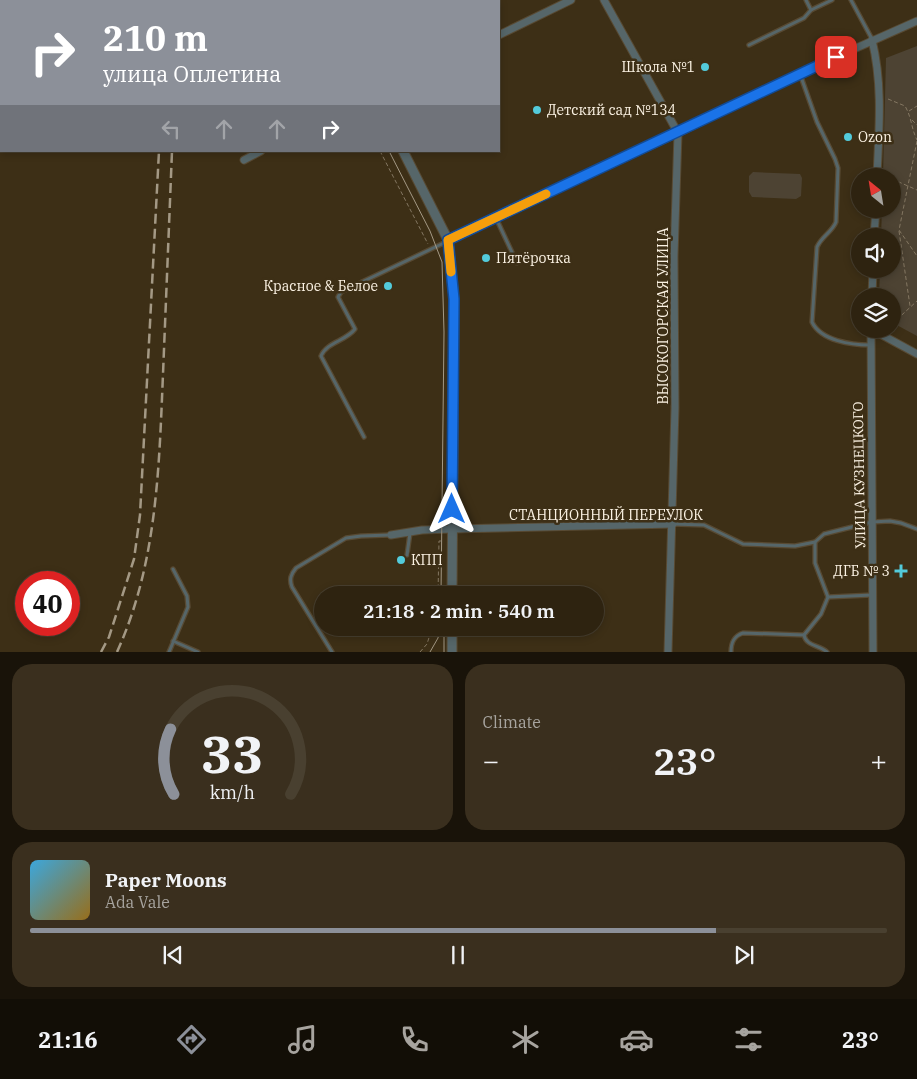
<!DOCTYPE html>
<html lang="en">
<head>
<meta charset="utf-8">
<style>
	:root { --surface:#2e2310; --page:#3a2f1e; --text:#f1f3f6; --muted:#a7a49f; --line:#494030; --accent:#8c9099 }
	body { margin:0; font-family:"IBM Plex Serif",serif; background:var(--page); color:var(--text); height:100vh; display:flex; flex-direction:column; font-size:19px; white-space:nowrap }
	* { box-sizing:border-box; margin:0 }
	p { font-size:16px; color:var(--muted) }
	.icon { flex:none; width:28px; height:28px; fill:none; stroke:currentColor; stroke-width:2; stroke-linecap:round; stroke-linejoin:round }
	.map { position:relative; height:652px; overflow:hidden }
	.details { display:flex; flex-direction:column; gap:12px; padding:12px; background:#191309; flex:1 }
	.details>* { flex:none }
	.banner { position:absolute; left:0px; top:0px; width:500px; height:152px; box-shadow:0 2px 8px #0003,0 0 0 1px var(--line); background:#8c9099; color:#fff; overflow:hidden }
	.needle { width:32px; rotate:330deg }
	.fabs { position:absolute; left:851px; top:168px; display:grid; gap:10px }
	.fabs a { display:grid; place-items:center; width:50px; height:50px; border-radius:50%; background:var(--surface); box-shadow:0 2px 8px #0003,0 0 0 1px var(--line); font-size:25px }
	.speed { position:absolute; left:15px; top:571px; display:flex; gap:10px; font-size:25px; font-weight:700; text-align:center }
	.speed>* { display:grid; place-content:center; width:65px; height:65px; border-radius:50%; background:var(--surface); box-shadow:0 2px 8px #0003,0 0 0 1px var(--line); line-height:1 }
	.speed .limit { border:8px solid #d22; background:#fff; color:#111 }
	.pin { position:absolute; display:grid; place-items:center; width:42px; height:42px; color:#fff; margin:-21px; border-radius:10px; box-shadow:0 2px 8px #0006 }
	.me { position:absolute; width:55px; margin:-28px; rotate:0deg; stroke-linejoin:round; filter:drop-shadow(0 0 4px #0008) }
	.turn { display:flex; align-items:center; gap:18px; height:105px; padding:0 20px; font-size:22px }
	.turn .icon { width:65px; height:65px; stroke-width:2.5 }
	.turn b { display:block; font-size:35px; line-height:42px }
	.lanes { display:flex; align-items:center; height:48px; padding:0 20px; background:#0003; justify-content:center; gap:25px; direction:ltr }
	.lanes .off { opacity:.35 }
	.big { font-size:38px; font-weight:600; line-height:1.1 }
	.details .card { flex:1; display:flex; flex-direction:column; justify-content:center; gap:8px; min-width:0; padding:0 18px; border-radius:20px; background:var(--page) }
	.details .dial { align-items:center; gap:0 }
	.dial svg { height:130px; overflow:visible; fill:none; stroke:var(--line); stroke-width:7; stroke-linecap:round; text-anchor:middle }
	.dial text { fill:var(--text); stroke:none }
	.song { display:flex; align-items:center; gap:15px }
	.cover { width:60px; height:60px; border-radius:8px; background:linear-gradient(135deg,hsl(200 70% 55%),hsl(40 70% 35%)) }
	.played { height:5px; border-radius:2px; background:linear-gradient(90deg,var(--accent) 80%,var(--line) 80%) }
	.keys { display:flex; justify-content:space-around; direction:ltr }
	.heat { display:flex; justify-content:space-between; align-items:center; font-size:28px; direction:ltr }
	.details .tiles { flex:1; display:grid; gap:12px; grid-template-columns:1fr 1fr }
	.card:last-child { grid-column:span 2 }
	.trip { position:absolute; left:314px; top:586px; width:290px; height:50px; border-radius:25px; background:var(--surface); box-shadow:0 2px 8px #0003,0 0 0 1px var(--line); font-weight:600; line-height:50px; text-align:center }
	.dock { display:flex; height:80px; justify-content:space-around; align-items:center; background:#120e06; color:var(--muted) }
	.dock .icon { width:35px; height:35px }
	.dock .on { color:var(--accent) }
	.dock b { font-size:22px; color:var(--text) }
	.map>svg:first-child { display:block }
</style>
</head>
<body>
<div class="map">
<svg width="917" height="652" viewBox="0 0 917 652">
	<rect width="100%" height="100%" fill="#3d2f16"/>
	<!-- green -->
	<g fill="#4d4333">
		<polygon points="917,46 917,336 893,323 892,296 879,296 880,269 892,269 892,236 881,236 882,209 892,209 892,176 883,176 886,58"/>
		<polygon points="753,172 800,174 802,178 801,196 796,199 752,197 749,192 749,176"/>
	</g>
	<g fill="none" stroke-linecap="round" stroke-linejoin="round">
		<!-- service casing -->
		<g stroke="#584a33" stroke-width="5.5">
			<g id="service">
				<polyline points="378,0 379,1"/>
				<polyline points="806,0 811,10"/>
				<polyline points="851,0 872,39"/>
				<polyline points="121,1 122,0"/>
				<polyline points="368,1 371,0"/>
				<polyline points="749,45 804,18 811,10 832,0"/>
				<path d="M800,74L817,122L835,159L838,168L836,222C832,232 822,236 817,247L812,322C821,341 852,345 870,345"/>
				<polyline points="0,130 1,129"/>
				<polyline points="496,218 517,263"/>
				<path d="M364,437L321,356C327,342 346,341 355,329L338,297L341,292L448,241"/>
				<polyline points="673,524 704,525 743,544 795,546 815,542 824,534 872,522 890,521 901,523 917,529"/>
				<polyline points="407,555 410,533"/>
				<polyline points="828,597 872,595"/>
				<polyline points="804,635 821,614 828,597 815,563 815,542"/>
				<path d="M804,635C806,646 819,645 827,652"/>
				<polyline points="173,641 198,652"/>
				<polyline points="169,652 188,607 187,596 173,569"/>
				<path d="M332,652L292,587C289,579 291,574 296,568L346,538L361,536L390,535"/>
				<path d="M731,652C731,642 734,636 743,633L804,635"/>
			</g>
		</g>
		<!-- minor casing -->
		<g stroke="#584a33" stroke-width="9">
			<g id="minor">
				<polyline points="604,0 678,133 674,256 675,408 668,652"/>
				<polyline points="73,1 74,0"/>
				<polyline points="499,35 571,0"/>
				<path d="M872,40C883,85 879,130 877,176"/>
				<polyline points="0,120 1,118"/>
				<polyline points="244,160 261,151"/>
				<polyline points="874,236 876,209"/>
				<polyline points="448,240 678,133 800,73 917,21"/>
				<polyline points="872,296 873,269"/>
				<polyline points="871,329 873,652"/>
				<polyline points="871,329 917,354"/>
				<polyline points="391,535 422,530 452,529 673,524"/>
			</g>
		</g>
		<!-- tertiary casing -->
		<g stroke="#584a33" stroke-width="11">
			<g id="tertiary">
				<polyline points="323,0 323,1"/>
				<polyline points="403,151 448,240 454,299 452,595"/>
				<polyline points="452,628 452,652"/>
			</g>
		</g>
		<!-- path -->
		<g stroke="#847762" stroke-width="1" stroke-dasharray="4 2.5" stroke-linecap="butt">
			<polyline points="61,1 62,0"/>
			<path d="M888,99L905,106C912,118 911,128 917,140"/>
			<polyline points="0,100 1,99"/>
			<polyline points="909,111 917,106"/>
			<polyline points="912,120 917,125"/>
			<polyline points="917,141 899,230 917,256"/>
			<polyline points="380,151 428,244"/>
			<polyline points="892,179 917,190"/>
			<polyline points="899,231 910,306"/>
			<polyline points="892,324 917,301"/>
			<polyline points="438,595 439,541 443,541"/>
			<polyline points="420,652 427,644 432,628"/>
		</g>
		<!-- service -->
		<use href="#service" stroke="#566669" stroke-width="3"/>
		<!-- minor -->
		<use href="#minor" stroke="#566669" stroke-width="7"/>
		<!-- tertiary -->
		<use href="#tertiary" stroke="#566669" stroke-width="9"/>
		<!-- tram -->
		<g stroke="#a49985" stroke-width="1">
			<polyline points="315,0 316,1"/>
			<polyline points="389,151 430,231 442,262 444,332 441,595"/>
			<polyline points="430,652 438,638 440,628"/>
			<polyline points="444,652 444,628"/>
		</g>
		<!-- rail -->
		<g stroke="#a49985" stroke-width="2.5" stroke-dasharray="10 5" stroke-linecap="butt">
			<polyline points="187,0 187,1"/>
			<polyline points="174,1 174,0"/>
			<polyline points="101,652 109,637 134,559 140,515 159,151"/>
			<path d="M117,652C157,564 159,469 163,374C166,300 169,226 172,151"/>
		</g>
	</g>
	<g fill="none" stroke-linecap="round" stroke-linejoin="round">
		<!-- route casing -->
		<g stroke="#114b97" stroke-width="12">
			<polyline id="route" points="452,509 454,299 448,240 836,57"/>
		</g>
		<!-- route -->
		<use href="#route" stroke="#1a73e8" stroke-width="9"/>
		<!-- slow -->
		<polyline stroke="#f59e0b" stroke-width="9" points="451,272 448,240 546,194"/>
	</g>
	<!-- markers -->
	<g fill="#53cbdb" stroke="#3d2f16" stroke-width="2">
		<circle cx="705" cy="67" r="5"/>
		<circle cx="537" cy="110" r="5"/>
		<circle cx="848" cy="137" r="5"/>
		<circle cx="486" cy="258" r="5"/>
		<circle cx="388" cy="286" r="5"/>
		<circle cx="401" cy="560" r="5"/>
		<path d="M898.5 563.5h5v5h5v5h-5v5h-5v-5h-5v-5h5z"/>
	</g>
	<g text-anchor="middle" stroke-width="5" stroke-linejoin="round" paint-order="stroke">
		<!-- poi labels -->
		<g font-size="14" fill="#fbf2e3" stroke="#3d2f16" text-anchor="start">
			<text x="695" y="72" text-anchor="end">Школа №1</text>
			<text x="547" y="115">Детский сад №134</text>
			<text x="858" y="142">Ozon</text>
			<text x="496" y="263">Пятёрочка</text>
			<text x="378" y="291" text-anchor="end">Красное &amp; Белое</text>
			<text x="411" y="565">КПП</text>
			<text x="890" y="576" text-anchor="end">ДГБ № 3</text>
		</g>
		<!-- street labels -->
		<g font-size="14" fill="#fbf2e3" stroke="#3d2f16">
			<text transform="translate(663 316) rotate(-90)" y="5">ВЫСОКОГОРСКАЯ УЛИЦА</text>
			<text transform="translate(859 475) rotate(-91)" y="5">УЛИЦА КУЗНЕЦКОГО</text>
			<text x="606" y="520">СТАНЦИОННЫЙ ПЕРЕУЛОК</text>
		</g>
	</g>
</svg>
<div class="fabs">
<a><svg class="needle" viewBox="-14 -14 28 28"><path d="M0-13l5 13h-10z" fill="#e53935"/><path d="M0 13l5-13h-10z" fill="#a7a49f"/></svg></a>
<a><svg class="icon" aria-label="sound" viewBox="0 0 24 24"><path d="M4 9h4l5-4v14l-5-4H4zM17 9q2 3 0 6"/></svg></a>
<a><svg class="icon" aria-label="layers" viewBox="0 0 24 24"><path d="M12 4l9 5-9 5-9-5zM3 14l9 5 9-5"/></svg></a>
</div>
<div class="speed"><div class="limit">40</div></div>
<div class="pin" style="left:836px;top:57px;background:#d93025"><svg class="icon" aria-label="arrive" viewBox="0 0 24 24"><path d="M6 21V4h12l-3 4 3 4H6"/></svg></div>
<svg class="me" style="left:452px;top:509px" viewBox="-20 -20 40 40"><path d="M0-17L14 15 0 8-14 15z" fill="#1a73e8" stroke="#fff" stroke-width="4"/></svg>
<div class="trip">21:18 · 2 min · 540 m</div>
<div class="banner">
<div class="turn"><svg class="icon" aria-label="right" viewBox="0 0 24 24"><path d="M7 20v-9h11M14 6l5 5-5 5"/></svg><div><b>210 m</b>улица Оплетина</div></div>
<div class="lanes"><svg class="icon off" aria-label="left" viewBox="0 0 24 24"><path d="M17 20v-9H6M10 6l-5 5 5 5"/></svg><svg class="icon off" aria-label="ahead" viewBox="0 0 24 24"><path d="M12 20V5M6 11l6-6 6 6"/></svg><svg class="icon off" aria-label="ahead" viewBox="0 0 24 24"><path d="M12 20V5M6 11l6-6 6 6"/></svg><svg class="icon" aria-label="right" viewBox="0 0 24 24"><path d="M7 20v-9h11M14 6l5 5-5 5"/></svg></div>
</div>
</div>
<section class="details">
<div class="tiles">
<div class="card dial"><svg viewBox="0 0 100 80">
<path d="M14 69A42 42 0 1 1 86 69"/>
<path d="M14 69A42 42 0 0 1 12 29" stroke="#8c9099"/>
<text x="50" y="56" font-size="32" font-weight="700">33</text>
<text x="50" y="72" font-size="11">km/h</text>
</svg></div>
<div class="card"><p>Climate</p>
<div class="heat"><a>−</a><b class="big">23°</b><a>+</a></div>
</div>
<div class="card">
<div class="song"><i class="cover"></i><div><b>Paper Moons</b><p>Ada Vale</p></div></div>
<div class="played"></div>
<div class="keys"><svg class="icon" aria-label="previous" viewBox="0 0 24 24"><path d="M18 5L8 12l10 7zM5 5v14"/></svg><svg class="icon" aria-label="pause" viewBox="0 0 24 24"><path d="M8 5v14M16 5v14"/></svg><svg class="icon" aria-label="next" viewBox="0 0 24 24"><path d="M6 5l10 7-10 7zM19 5v14"/></svg></div>
</div>
</div>
</section>
<nav class="dock">
<b>21:16</b>
<svg class="icon on" aria-label="directions" viewBox="0 0 24 24"><path d="M12 3l9 9-9 9-9-9zM9 14v-3h6M13 9l2 2-2 2"/></svg>
<svg class="icon" aria-label="music" viewBox="0 0 24 24"><path d="M9 18V5l10-2v13"/><circle cx="6" cy="18" r="3"/><circle cx="16" cy="16" r="3"/></svg>
<svg class="icon" aria-label="phone" viewBox="0 0 24 24"><path d="M5 4h4l2 5-3 2q2 4 5 5l2-3 5 2v4C11 20 4 13 5 4z"/></svg>
<svg class="icon" aria-label="climate" viewBox="0 0 24 24"><path d="M12 3v18M4 7l16 10M4 17L20 7"/></svg>
<svg class="icon" aria-label="car" viewBox="0 0 24 24"><path d="M5 17H2v-5l4-1 3-4h7l3 4 3 1v5h-3M9 17h6M6 11h13"/><circle cx="7" cy="17" r="2"/><circle cx="17" cy="17" r="2"/></svg>
<svg class="icon" aria-label="filters" viewBox="0 0 24 24"><path d="M4 7h16M4 17h16"/><circle cx="9" cy="7" r="2"/><circle cx="15" cy="17" r="2"/></svg>
<b>23°</b>
</nav>
</body>
</html>
